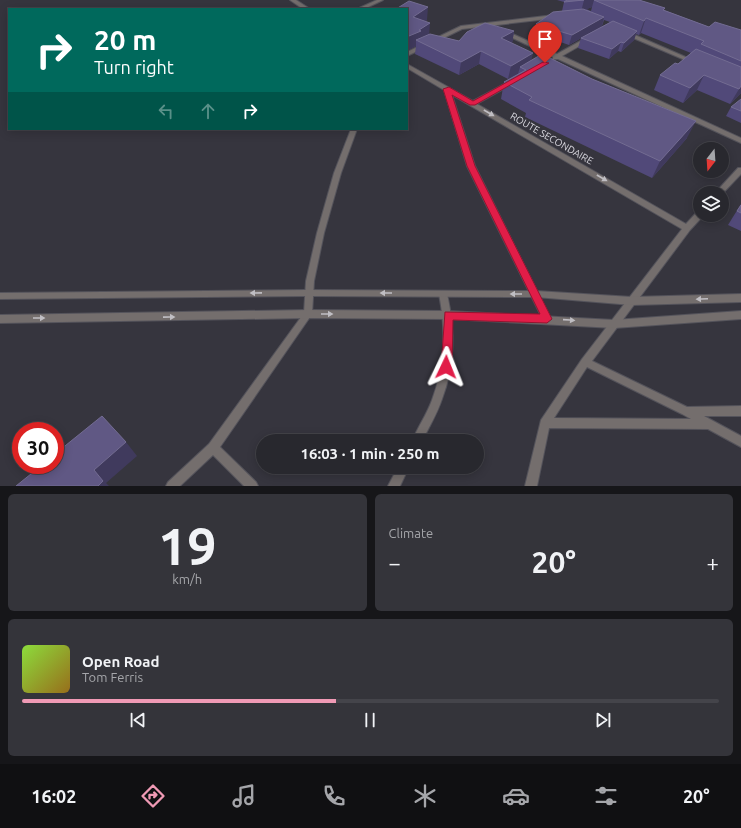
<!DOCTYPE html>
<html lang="en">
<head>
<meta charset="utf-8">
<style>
	:root { --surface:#28282e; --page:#34343a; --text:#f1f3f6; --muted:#a5a6aa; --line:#44444a; --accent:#f09ab5 }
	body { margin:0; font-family:Ubuntu,sans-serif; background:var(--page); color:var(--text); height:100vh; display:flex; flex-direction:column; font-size:15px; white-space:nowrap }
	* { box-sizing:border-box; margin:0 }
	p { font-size:13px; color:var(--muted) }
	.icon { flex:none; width:22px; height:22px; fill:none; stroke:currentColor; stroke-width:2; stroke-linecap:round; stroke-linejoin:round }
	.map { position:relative; height:486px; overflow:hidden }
	.sheet { display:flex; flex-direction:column; gap:8px; padding:8px; background:#161619; flex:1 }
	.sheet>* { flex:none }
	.hud { position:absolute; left:8px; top:8px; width:400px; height:122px; border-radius:0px; box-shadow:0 2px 10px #0003,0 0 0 1px var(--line); background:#00695c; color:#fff; overflow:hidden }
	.needle { width:26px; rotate:197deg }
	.controls { position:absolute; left:693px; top:142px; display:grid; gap:8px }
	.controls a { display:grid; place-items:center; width:36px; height:36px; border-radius:50%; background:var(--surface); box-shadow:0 2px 10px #0003,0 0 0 1px var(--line); font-size:20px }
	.speed { position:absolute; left:12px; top:422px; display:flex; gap:8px; font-size:20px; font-weight:700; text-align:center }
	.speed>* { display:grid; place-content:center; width:52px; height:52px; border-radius:50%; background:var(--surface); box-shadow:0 2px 10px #0003,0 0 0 1px var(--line); line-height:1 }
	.speed .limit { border:6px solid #d22; background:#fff; color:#111 }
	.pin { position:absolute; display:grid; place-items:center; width:34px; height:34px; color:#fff; margin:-41px -17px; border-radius:50% 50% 50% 0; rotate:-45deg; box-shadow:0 0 4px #0007 }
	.pin .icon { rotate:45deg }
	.me { position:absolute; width:44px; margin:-22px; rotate:2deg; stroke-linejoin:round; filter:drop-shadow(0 0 3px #0008) }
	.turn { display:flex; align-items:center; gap:14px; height:84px; padding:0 20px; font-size:18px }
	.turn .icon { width:52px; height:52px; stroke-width:2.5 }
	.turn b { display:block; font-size:28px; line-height:34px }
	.lanes { display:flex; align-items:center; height:38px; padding:0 20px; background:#0003; justify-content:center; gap:20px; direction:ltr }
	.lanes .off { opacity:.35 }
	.big { font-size:30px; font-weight:700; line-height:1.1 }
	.sheet .tile { flex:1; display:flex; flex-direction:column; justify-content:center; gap:6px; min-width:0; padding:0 14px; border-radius:6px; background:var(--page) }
	.sheet .dial { align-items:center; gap:0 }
	.dial b { font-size:52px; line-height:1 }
	.song { display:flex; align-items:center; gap:12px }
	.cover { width:48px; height:48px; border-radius:6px; background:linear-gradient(135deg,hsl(90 70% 55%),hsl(40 70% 35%)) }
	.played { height:4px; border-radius:2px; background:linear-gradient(90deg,var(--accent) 45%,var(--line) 45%) }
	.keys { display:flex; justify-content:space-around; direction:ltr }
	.heat { display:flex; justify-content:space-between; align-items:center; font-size:22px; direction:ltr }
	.sheet .tiles { flex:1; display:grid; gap:8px; grid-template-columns:1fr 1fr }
	.tile:last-child { grid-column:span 2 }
	.trip { position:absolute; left:256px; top:434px; width:228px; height:40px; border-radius:20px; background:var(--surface); box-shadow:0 2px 10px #0003,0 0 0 1px var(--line); font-weight:700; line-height:40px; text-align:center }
	.menu { display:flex; height:64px; justify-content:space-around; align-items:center; background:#101012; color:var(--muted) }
	.menu .icon { width:28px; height:28px }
	.menu .current { color:var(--accent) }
	.menu b { font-size:18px; color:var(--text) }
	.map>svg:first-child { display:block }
</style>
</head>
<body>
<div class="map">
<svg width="741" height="486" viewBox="0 0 741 486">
	<rect width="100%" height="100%" fill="#36353e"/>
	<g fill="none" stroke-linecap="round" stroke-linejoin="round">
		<!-- minor casing -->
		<g stroke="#54535b" stroke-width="2">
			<g id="minor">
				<polygon points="290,0 296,0 310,9 303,9"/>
				<polygon points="377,0 383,0 364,9 357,9"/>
				<polygon points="554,15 557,17 556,18 462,29 407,56 407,52 461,26"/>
				<polygon points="502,31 506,31 557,54 586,38 590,38 590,40 562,56 741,138 741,143 558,59 553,59 553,57 502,33"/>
				<polygon points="624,32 628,32 697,62 692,63 624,34"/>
				<path d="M407,64L473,101L510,81H514V83L477,104L686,224L697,212L700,211V215H703V216L690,230L592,361L687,407L741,406V416H704L741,436V447L708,429L549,428L537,486H525L541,420L582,359L682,229L452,95L475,166L551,319L550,322L547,323L544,322L467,166L444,90L407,68ZM587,367L682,414L691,419L554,418Z"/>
				<polygon points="351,129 357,129 341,173 324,233 314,281 312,314 220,447 256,482 258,486 244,486 213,455 180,486 166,486 168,482 209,444 304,313 306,281 317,233 334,173"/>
				<polygon points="738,168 741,168 741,174 722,194 722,193 715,193"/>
				<path d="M443,291L446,292L447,294C455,329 455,365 442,399C437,414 429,427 422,441H412C418,427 427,414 432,400C445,366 446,329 439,294L440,292Z"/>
				<polygon points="398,467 409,467 400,486 388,486"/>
			</g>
		</g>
		<!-- tertiary casing -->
		<g stroke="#54535b" stroke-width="2">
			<g id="tertiary">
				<polygon points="307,290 536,291 632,297 741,294 741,302 632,305 536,297 307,296 0,299 0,293"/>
				<polygon points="308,310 448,311 614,320 741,311 741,319 614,328 448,319 308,318 0,323 0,315"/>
			</g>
		</g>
		<!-- minor -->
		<use href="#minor" fill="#746e6d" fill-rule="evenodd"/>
		<!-- tertiary -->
		<use href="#tertiary" fill="#746e6d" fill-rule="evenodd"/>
	</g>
	<!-- wall -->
	<g fill="#514979" fill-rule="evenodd">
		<path d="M557,0H639L665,8L664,10L709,27L741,30V93L730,104L697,90L683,103L654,90L660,75L678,64L691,53L641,33L639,35L636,34L634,40L621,52L618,51L609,59L578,48L581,38L610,22L604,20L602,26L569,45L534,33L536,24L562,11L564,2ZM592,7L591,11L586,9Z"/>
		<polygon points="407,9 427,20 425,21 429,34 459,41 514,31 512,43 531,60 687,138 652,178 525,117 526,113 501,99 504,82 518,74 508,79 479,64 459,75 415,54 416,46 408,50 407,49"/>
		<polygon points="741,99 741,123 726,116 731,107"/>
		<polygon points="741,204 741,231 728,225"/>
	</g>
	<!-- shaded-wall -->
	<g fill="#403a5d">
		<polygon points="584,0 601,0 594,0 592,7 581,12"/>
		<polygon points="428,7 427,20 413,30 413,17"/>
		<polygon points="604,17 602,26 569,45 572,35"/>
		<polygon points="646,18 641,33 639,35 644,21"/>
		<polygon points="430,23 429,36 416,40 416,46 408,50 409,36"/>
		<polygon points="514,31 512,45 501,38"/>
		<polygon points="637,31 634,40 621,52 624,43"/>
		<polygon points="621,42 618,51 609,59 612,49"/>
		<polygon points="481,51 479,64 459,75 461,62"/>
		<polygon points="533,53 530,67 520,67 518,74 508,79 511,66"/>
		<polygon points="704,75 697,90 683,103 690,88"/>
		<polygon points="741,86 741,93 730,104 739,89"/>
		<polygon points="696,121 687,138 652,178 660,161"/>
		<polygon points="126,442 137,456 106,483 109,486 98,486 94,470"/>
	</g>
	<!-- building -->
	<g fill="#605884" stroke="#736c92">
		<polygon points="567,0 584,0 564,2"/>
		<polygon points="594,0 639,0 665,8 663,10 709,27 715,22 741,30 741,61 701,44 704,41 646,18 644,21"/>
		<polygon points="409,1 428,7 413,17 430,23 419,30 421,31 409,36 407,36 407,9 396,9"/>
		<polygon points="583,9 604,17 572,35 536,24 553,12"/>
		<polygon points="613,21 637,31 624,43 621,42 612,49 581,38"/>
		<polygon points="485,23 514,31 501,38 533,53 511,66 481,51 461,62 416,40 430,34 459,41 467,32"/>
		<polygon points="696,49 741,67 741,86 739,89 704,75 690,88 660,75 675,63 678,64"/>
		<polygon points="542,54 592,79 696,121 660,161 529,100 532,97 504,82 526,70 520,67"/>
		<polygon points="741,99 741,111 731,107"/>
		<polygon points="741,205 741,213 737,211"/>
		<polygon points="102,416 126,442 94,470 103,481 98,486 16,486 42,465 55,465 55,454"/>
	</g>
	<!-- one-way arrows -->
	<defs><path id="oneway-solid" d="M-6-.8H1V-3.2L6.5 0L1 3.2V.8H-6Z"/></defs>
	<g fill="#c0bec3">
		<use href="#oneway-solid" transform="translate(489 113) rotate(30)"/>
		<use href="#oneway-solid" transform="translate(602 178) rotate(30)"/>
		<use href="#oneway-solid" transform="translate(256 293) rotate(179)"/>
		<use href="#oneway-solid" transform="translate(386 293) rotate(-180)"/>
		<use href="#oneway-solid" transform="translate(516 294) rotate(-180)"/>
		<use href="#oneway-solid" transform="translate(702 299) rotate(178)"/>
		<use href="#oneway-solid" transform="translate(327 314)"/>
		<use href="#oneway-solid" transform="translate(169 317) rotate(-1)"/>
		<use href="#oneway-solid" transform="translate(39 318)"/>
		<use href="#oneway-solid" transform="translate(569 320) rotate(4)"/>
	</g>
	<!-- route -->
	<polygon fill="#e11d48" stroke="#92132f" points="543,62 549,63 475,105 470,105 452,95 475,166 552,319 547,323 453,320 452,367 450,370 446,372 443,370 441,367 445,312 540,314 467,166 443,89 449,87 473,101"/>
	<g text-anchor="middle" stroke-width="4" stroke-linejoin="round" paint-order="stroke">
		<!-- street labels -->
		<g font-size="10" fill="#dad9e0" stroke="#36353e">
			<text transform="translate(552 138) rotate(30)" y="4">ROUTE SECONDAIRE</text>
		</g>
	</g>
</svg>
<div class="controls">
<a><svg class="needle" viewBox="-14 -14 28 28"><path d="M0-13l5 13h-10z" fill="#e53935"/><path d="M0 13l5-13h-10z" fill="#a5a6aa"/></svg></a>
<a><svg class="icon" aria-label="layers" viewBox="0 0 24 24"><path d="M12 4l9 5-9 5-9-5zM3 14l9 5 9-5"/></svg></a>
</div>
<div class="speed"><div class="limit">30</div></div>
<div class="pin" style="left:545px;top:63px;background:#d93025"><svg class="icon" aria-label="arrive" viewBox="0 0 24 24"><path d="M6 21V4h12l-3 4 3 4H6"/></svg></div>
<svg class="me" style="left:446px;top:367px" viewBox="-20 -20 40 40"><path d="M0-17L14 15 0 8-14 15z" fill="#e11d48" stroke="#fff" stroke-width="4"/></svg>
<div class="trip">16:03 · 1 min · 250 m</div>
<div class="hud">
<div class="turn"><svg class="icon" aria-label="right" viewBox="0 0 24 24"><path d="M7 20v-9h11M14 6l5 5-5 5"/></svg><div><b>20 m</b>Turn right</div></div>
<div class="lanes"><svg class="icon off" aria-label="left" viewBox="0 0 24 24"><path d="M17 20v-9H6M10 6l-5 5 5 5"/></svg><svg class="icon off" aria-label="ahead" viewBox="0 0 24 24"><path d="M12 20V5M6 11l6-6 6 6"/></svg><svg class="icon" aria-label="right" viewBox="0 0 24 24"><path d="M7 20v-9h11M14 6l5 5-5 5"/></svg></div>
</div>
</div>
<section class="sheet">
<div class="tiles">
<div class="tile dial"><b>19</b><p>km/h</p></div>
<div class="tile"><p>Climate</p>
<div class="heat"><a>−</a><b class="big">20°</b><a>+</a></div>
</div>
<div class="tile">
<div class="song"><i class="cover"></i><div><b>Open Road</b><p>Tom Ferris</p></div></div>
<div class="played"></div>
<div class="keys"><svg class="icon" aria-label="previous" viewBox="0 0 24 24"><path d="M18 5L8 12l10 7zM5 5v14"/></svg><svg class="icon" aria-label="pause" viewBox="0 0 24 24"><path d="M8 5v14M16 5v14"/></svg><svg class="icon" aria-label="next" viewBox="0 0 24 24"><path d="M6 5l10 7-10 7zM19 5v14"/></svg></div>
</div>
</div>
</section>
<nav class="menu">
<b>16:02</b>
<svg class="icon current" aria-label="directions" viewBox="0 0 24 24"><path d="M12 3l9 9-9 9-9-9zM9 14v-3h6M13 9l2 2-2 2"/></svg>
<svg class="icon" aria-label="music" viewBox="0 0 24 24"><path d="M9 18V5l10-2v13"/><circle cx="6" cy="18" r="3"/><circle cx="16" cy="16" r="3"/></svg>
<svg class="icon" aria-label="phone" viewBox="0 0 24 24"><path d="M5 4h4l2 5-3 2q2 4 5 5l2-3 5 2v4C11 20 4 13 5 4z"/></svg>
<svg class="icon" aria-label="climate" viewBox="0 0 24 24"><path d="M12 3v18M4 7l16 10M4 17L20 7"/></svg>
<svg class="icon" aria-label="car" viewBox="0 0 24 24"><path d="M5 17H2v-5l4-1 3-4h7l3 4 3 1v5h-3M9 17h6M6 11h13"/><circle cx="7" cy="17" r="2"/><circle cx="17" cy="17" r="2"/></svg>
<svg class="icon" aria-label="filters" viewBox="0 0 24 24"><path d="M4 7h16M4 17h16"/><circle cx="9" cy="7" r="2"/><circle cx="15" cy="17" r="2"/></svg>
<b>20°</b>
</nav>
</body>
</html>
